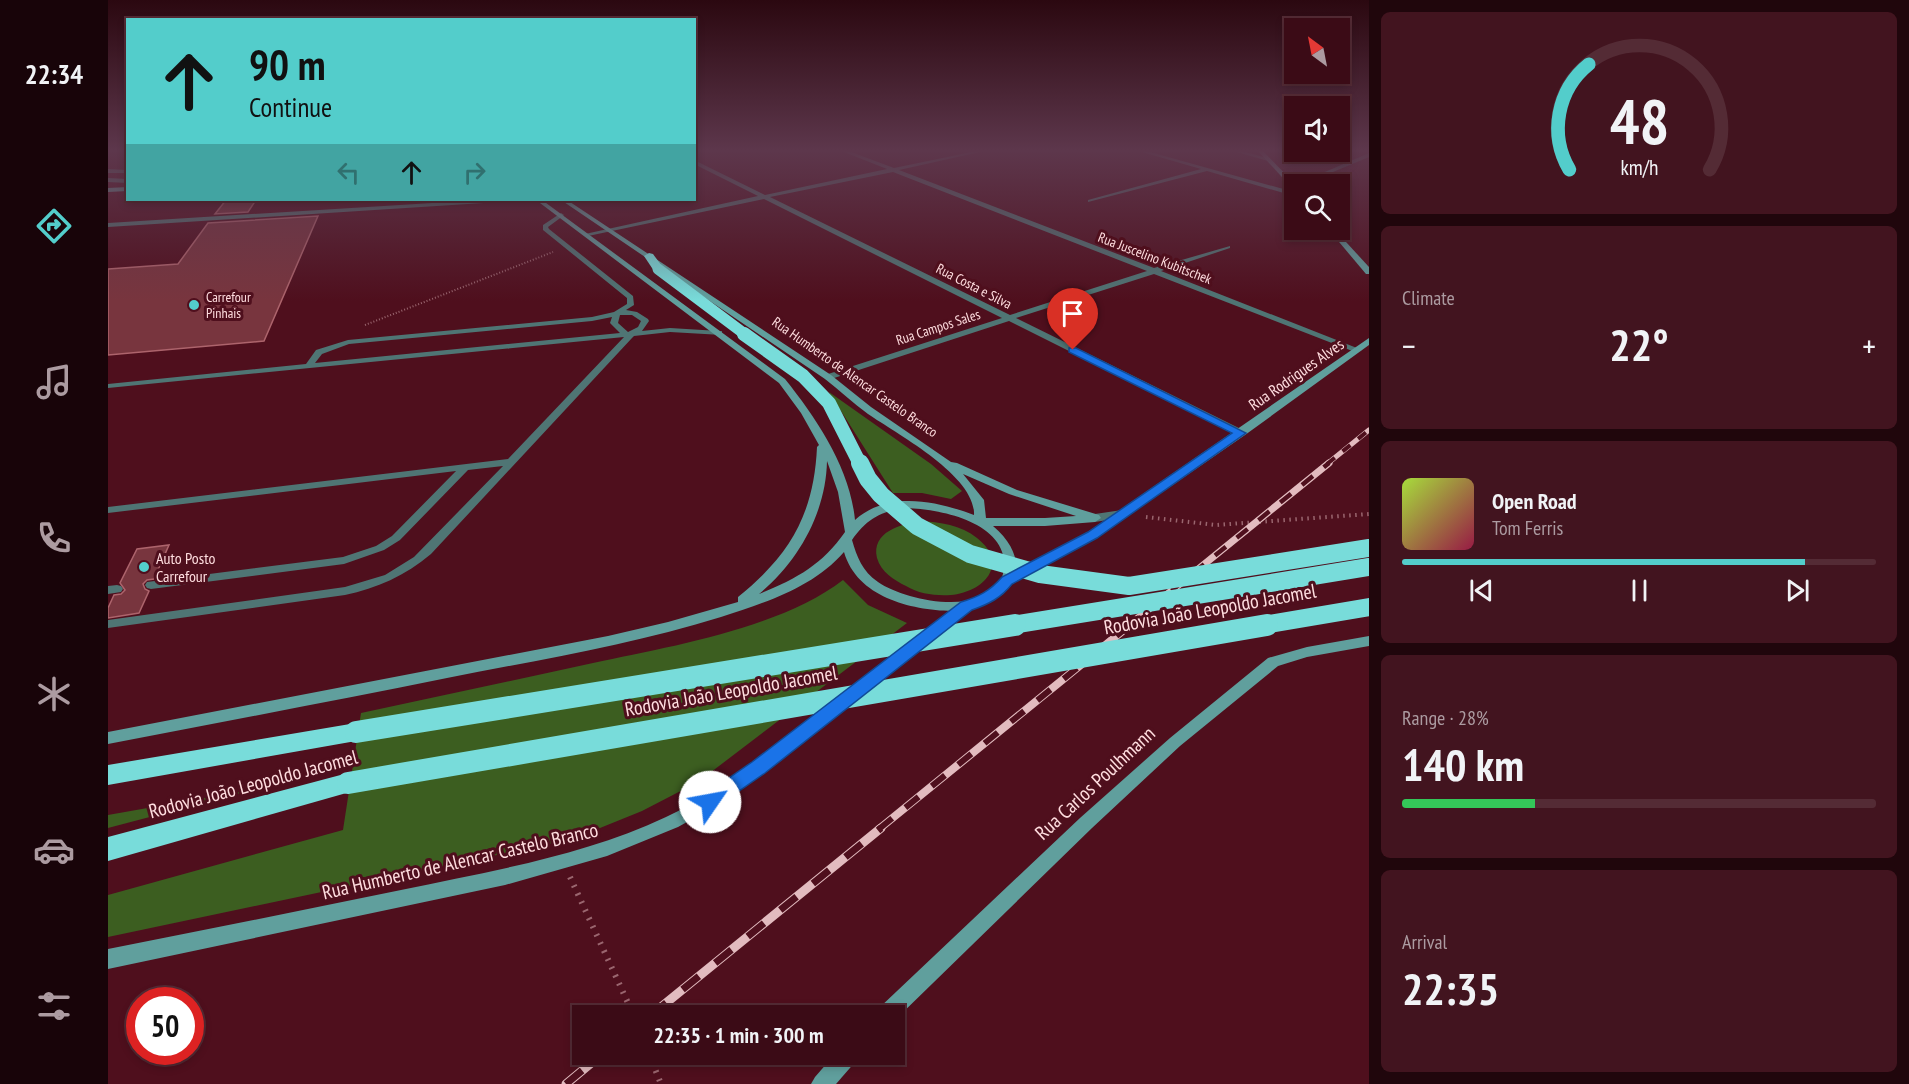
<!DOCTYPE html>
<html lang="en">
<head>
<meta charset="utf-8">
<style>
	:root { --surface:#3b0b16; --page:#42141f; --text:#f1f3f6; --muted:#ac9ba1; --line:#542b35; --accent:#53cdcb }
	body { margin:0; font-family:"PT Sans Narrow",sans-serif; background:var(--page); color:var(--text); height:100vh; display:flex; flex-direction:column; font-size:22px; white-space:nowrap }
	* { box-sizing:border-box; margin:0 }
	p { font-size:20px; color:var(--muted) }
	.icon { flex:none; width:33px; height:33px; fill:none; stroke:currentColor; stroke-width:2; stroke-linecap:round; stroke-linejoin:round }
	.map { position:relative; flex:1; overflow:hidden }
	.side { display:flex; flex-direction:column; gap:12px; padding:12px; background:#20060c; width:540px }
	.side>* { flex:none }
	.hud { position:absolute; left:18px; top:18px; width:570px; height:183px; border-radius:0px; box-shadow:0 3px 9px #0003,0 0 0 2px var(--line); background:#53cdcb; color:#111; overflow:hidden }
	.needle { width:39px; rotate:328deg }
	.fabs { position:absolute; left:1176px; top:18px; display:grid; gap:12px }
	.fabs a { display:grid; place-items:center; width:66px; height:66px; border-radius:0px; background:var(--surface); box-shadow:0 3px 9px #0003,0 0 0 2px var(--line); font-size:30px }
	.speed { position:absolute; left:18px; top:987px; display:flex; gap:12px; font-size:30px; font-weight:700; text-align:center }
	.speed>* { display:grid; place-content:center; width:78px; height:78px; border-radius:50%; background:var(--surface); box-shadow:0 3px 9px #0003,0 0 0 2px var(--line); line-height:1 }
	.speed .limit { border:9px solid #d22; background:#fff; color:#111 }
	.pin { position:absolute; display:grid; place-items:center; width:51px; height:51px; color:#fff; margin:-62px -26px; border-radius:50% 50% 50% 0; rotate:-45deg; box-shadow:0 0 6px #0007 }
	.pin .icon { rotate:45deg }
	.me { position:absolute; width:66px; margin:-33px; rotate:57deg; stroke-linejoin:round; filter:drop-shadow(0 0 4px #0008) }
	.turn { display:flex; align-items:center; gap:21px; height:126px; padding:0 24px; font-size:27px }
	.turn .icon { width:78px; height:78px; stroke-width:2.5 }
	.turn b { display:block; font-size:42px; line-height:51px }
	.lanes { display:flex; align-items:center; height:57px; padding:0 24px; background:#0003; justify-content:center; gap:30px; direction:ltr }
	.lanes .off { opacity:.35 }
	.big { font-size:45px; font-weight:700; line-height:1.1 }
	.side .tile { flex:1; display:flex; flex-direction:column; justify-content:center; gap:9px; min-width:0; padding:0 21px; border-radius:9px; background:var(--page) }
	.side .dial { align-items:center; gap:0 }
	.dial svg { height:156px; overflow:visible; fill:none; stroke:var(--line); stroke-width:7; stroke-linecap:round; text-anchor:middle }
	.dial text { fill:var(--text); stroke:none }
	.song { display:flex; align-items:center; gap:18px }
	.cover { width:72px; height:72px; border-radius:9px; background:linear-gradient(135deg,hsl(80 70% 55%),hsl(340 70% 35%)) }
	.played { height:6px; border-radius:3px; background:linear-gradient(90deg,var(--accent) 85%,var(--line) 85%) }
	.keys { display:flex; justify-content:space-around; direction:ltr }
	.heat { display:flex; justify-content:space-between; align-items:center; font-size:33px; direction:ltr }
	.charge { height:9px; border-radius:4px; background:linear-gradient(90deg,#34c759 28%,var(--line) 0) }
	.trip { position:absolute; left:464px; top:1005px; width:333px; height:60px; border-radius:0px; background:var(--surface); box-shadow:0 3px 9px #0003,0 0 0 2px var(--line); font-weight:700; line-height:60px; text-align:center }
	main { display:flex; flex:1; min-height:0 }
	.menu { display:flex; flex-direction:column; width:108px; justify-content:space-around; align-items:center; background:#180409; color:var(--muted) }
	.menu .icon { width:42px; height:42px }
	.menu .on { color:var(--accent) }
	.menu b { font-size:27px; color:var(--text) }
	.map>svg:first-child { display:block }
</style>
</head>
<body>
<main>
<nav class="menu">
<b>22:34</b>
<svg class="icon on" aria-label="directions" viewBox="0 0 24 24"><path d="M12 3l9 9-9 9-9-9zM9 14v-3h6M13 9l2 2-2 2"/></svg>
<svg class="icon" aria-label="music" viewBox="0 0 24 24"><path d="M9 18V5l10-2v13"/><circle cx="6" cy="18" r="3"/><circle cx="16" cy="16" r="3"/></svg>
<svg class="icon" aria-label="phone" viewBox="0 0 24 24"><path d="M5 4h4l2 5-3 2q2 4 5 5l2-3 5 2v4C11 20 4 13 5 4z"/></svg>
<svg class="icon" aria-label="climate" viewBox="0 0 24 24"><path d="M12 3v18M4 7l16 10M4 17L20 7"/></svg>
<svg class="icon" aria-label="car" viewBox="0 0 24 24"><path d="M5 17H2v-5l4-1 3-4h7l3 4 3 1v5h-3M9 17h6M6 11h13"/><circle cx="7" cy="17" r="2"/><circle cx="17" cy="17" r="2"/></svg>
<svg class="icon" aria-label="filters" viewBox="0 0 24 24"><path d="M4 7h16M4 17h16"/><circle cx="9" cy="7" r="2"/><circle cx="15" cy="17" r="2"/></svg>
</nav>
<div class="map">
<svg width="1261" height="1084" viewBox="0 0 1261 1084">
	<rect width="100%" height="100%" fill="#4f0f1d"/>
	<!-- green -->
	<g fill="#3c5e20">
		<polygon points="721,392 823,464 854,491 843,499 814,493 785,493"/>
		<path d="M812,521C832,522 853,525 869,538C902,564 876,592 843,595C828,596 811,594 798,586C786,580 773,572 769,558C763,532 793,524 812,521Z"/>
		<path d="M735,580L760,605L799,623L590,782L534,811L492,828L460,840L0,937V895L235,830L253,713C330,696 408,680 485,663C561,647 673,628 735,580Z"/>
		<polygon points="152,788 0,828 0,815"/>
	</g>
	<!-- building -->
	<g fill="#78353e" stroke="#ad646c" stroke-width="1.5">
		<polygon points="118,200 148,200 140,212 107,214"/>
		<polygon points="210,216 156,341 0,355 0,269 70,264 100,223"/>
		<polygon points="61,545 46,579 39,580 35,584 37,589 41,591 31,613 0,618 0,608 6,595 13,594 17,590 12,583 29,549"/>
	</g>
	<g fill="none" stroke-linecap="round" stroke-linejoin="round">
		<!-- path-far2 -->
		<polyline stroke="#9a666f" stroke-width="2" stroke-dasharray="1 2" stroke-linecap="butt" points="257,325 445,252"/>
		<!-- path-far1 -->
		<polyline stroke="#9a666f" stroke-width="4" stroke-dasharray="1.5 4.5" stroke-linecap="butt" points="1038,517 1108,525 1261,514"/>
		<!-- path -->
		<g stroke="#9a666f" stroke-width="6" stroke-dasharray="2 7" stroke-linecap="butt">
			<polyline points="462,877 526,1016"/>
			<polyline points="541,1054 553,1084"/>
		</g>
		<!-- lane -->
		<g fill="#4f7574" fill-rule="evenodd">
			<polygon points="0,169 20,170 20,173 0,173"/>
			<polygon points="0,178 20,179 20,183 0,182"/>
			<polygon points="373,200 394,200 391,202 0,227 0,223"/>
			<path d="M453,213L456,215L455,216L440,227L441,229L525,296L526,305L518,310L529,312L540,319L541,321L534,331L562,328L611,331H614V335L562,332L526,336L524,338L323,554C297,576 269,588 237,595L0,628V620L237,587L277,575L306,557L395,466L360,470L292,540L276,550L236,564L43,589L39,588L37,585L39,582L235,557L268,546L284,536L348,471L0,513V507L400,459L516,337L0,388V384L198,364L208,350L240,340L484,317L506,312L519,304V298L435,230V225ZM512,315H524L533,321L530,327L520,332L510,323ZM504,317L502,323L512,333L207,363L214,354L241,344L484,321Z"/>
			<polygon points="9,585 13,586 15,589 13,592 0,594 0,586"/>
		</g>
		<!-- street -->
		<g fill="#4f7574" fill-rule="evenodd">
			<path d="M731,150H738L786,168L873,150H881L791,170L1046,268L1122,246V248L1053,271L1254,350L1247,352L1046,274L908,318L1137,431V435H1129L901,321L720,380L717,379V375L894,318L656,199L480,236L477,234L650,196L586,164V160L657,195L779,169ZM785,172L1039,271L902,315L662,197Z"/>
			<polygon points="1027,150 1035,150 1186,192 1186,196 1099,171 980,202 980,200 1093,169"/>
			<polygon points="1122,150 1130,150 1163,159 1160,161"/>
			<polygon points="1261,153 1261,157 1196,184 1189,184"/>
			<polygon points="1014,510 1018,511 1020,514 1018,517 987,522 981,518 987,514"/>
		</g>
		<!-- secondary -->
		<g fill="#609f9d" fill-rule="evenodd">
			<polygon points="1149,150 1154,150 1187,184 1186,189 1184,188"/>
			<polygon points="20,187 20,191 0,192 0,188"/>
			<path d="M428,200H434L677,379C709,419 742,468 747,520C780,490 829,501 866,515C868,476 789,434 760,414C745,403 731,390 717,379L453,200H459L723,375L763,407L843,462L849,463L909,490L991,515L993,518L987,522L937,526H885C923,558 913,597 864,608L754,696L749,698L744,696L742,692L744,688L844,611C802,610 749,597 736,552C705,588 656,603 613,617C523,645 430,660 339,678C226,701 113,722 0,744V732L500,636L560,622L630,602V597C682,555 706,514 709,447L711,445L693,413L671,383ZM719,461L730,492L737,532C714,565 688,579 651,594C690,562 718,513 719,461ZM855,474L901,494L968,516L937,518H878L876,500ZM793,508C826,508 890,519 896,559C897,567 895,579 890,585C866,615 796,600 770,582C754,571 749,557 744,540C757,521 770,513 793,508Z"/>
			<polygon points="1221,230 1227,230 1261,267 1261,274 1258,274"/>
			<polygon points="1261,338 1261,345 1137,435 988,538 920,575 912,575 910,572 912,569 980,532"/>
			<polygon points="1261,636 1261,646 1199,657 1170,666 1072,746 984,828 786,1021 786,1016 767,1016 770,1009 972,818 1062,738 1160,658 1199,647"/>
			<path d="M735,697L740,699L742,703L740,707L658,772L615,802L570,827L499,856L397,885L0,969V949C98,930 195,910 293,890C383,871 475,856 558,817C621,787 675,741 730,699Z"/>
			<polygon points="727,1054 751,1054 748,1061 728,1084 703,1084 707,1077"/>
		</g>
		<!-- highway -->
		<g fill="#78dcda" fill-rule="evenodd">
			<polygon points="541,253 545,254 556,269 554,271 546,271 536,256"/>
			<polygon points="248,723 256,725 259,732 256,739 248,741 0,785 0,765"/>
			<polygon points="240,773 249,776 252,783 249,790 0,861 0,837"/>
		</g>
		<!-- rail-far3 casing -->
		<g stroke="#e2bbbf" stroke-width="5">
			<polyline id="rail-far3" points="1219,464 1261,430"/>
		</g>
		<!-- rail-far2 casing -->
		<g stroke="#e2bbbf" stroke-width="7">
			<polyline id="rail-far2" points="1020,626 1221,463"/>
		</g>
		<!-- rail-far1 casing -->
		<g stroke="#e2bbbf" stroke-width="8">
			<polyline id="rail-far1" points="771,829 1022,625"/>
		</g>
		<!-- rail casing -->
		<g stroke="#e2bbbf" stroke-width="9">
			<g id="rail">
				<polyline points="542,1016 773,828"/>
				<polyline points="458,1084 494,1054"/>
			</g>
		</g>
		<!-- rail-far3 -->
		<use href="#rail-far3" stroke="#4f0f1d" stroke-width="4" stroke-dasharray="10" stroke-linecap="butt"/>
		<!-- rail-far2 -->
		<use href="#rail-far2" stroke="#4f0f1d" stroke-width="4.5" stroke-dasharray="14" stroke-linecap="butt"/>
		<!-- rail-far1 -->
		<use href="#rail-far1" stroke="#4f0f1d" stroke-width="6" stroke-dasharray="17" stroke-linecap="butt"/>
		<!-- rail -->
		<use href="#rail" stroke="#4f0f1d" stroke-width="7" stroke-dasharray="21" stroke-linecap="butt"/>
		<!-- highway-bridge-far3 -->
		<polyline stroke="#78dcda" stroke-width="11" points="550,269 638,335"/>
		<!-- highway-bridge-far2 -->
		<polyline stroke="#78dcda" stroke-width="14" points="636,334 695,376 721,403 752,464"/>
		<!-- highway-bridge-far1 -->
		<g stroke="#78dcda" stroke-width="18">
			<polyline points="752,463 760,479 773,495 809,526 862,554 932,574 1021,586 1261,548"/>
			<polyline points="898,626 1261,567"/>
			<polyline points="1150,626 1261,607"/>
		</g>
		<!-- highway-bridge -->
		<g stroke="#78dcda" stroke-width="22">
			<polyline points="248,732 907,625"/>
			<polyline points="240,783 1159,625"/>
		</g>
	</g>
	<!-- sky -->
	<linearGradient id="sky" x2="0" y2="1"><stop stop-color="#2b0810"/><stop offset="0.5" stop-color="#5d374c"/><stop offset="1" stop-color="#5d374c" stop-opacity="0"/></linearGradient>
	<rect width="1261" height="301" fill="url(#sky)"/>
	<!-- route -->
	<path fill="#1a73e8" stroke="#114b97" stroke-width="1.5" d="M961,348H968L1138,433L989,538L904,584C893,598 881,604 864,610L657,773L608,807L602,810L595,807L592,802L595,796L644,762L853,602C870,597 882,591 894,577L980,532L1124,433L961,352Z"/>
	<!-- markers -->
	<g fill="#53cdcb" stroke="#4f0f1d" stroke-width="2">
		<circle cx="86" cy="305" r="6"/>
		<circle cx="36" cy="567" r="6"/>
	</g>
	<g text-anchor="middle" stroke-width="6" stroke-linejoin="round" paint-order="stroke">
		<!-- far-street labels -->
		<g font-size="14" fill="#ffdddf" stroke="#4f0f1d">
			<text transform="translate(1047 258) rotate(21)" y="5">Rua Juscelino Kubitschek</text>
			<text transform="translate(866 286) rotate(27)" y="5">Rua Costa e Silva</text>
			<text transform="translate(830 327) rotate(-18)" y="5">Rua Campos Sales</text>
			<text transform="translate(747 377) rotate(35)" y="5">Rua Humberto de Alencar Castelo Branco</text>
		</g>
		<!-- far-poi labels -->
		<g font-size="14" fill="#ffdddf" stroke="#4f0f1d" text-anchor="start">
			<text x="98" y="302">Carrefour<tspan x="98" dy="16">Pinhais</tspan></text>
		</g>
		<!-- street labels -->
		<g font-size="16" fill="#ffdddf" stroke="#4f0f1d">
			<text transform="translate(1188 374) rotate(-35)" y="6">Rua Rodrigues Alves</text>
		</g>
		<!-- poi labels -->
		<g font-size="16" fill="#ffdddf" stroke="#4f0f1d" text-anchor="start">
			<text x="48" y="564">Auto Posto<tspan x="48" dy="18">Carrefour</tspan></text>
		</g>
		<!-- near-street labels -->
		<g font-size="20" fill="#ffdddf" stroke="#4f0f1d">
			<text transform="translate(1102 609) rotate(-10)" y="7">Rodovia João Leopoldo Jacomel</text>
			<text transform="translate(623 691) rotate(-10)" y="7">Rodovia João Leopoldo Jacomel</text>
			<text transform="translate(987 783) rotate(-43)" y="7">Rua Carlos Poulhmann</text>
			<text transform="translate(145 784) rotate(-15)" y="7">Rodovia João Leopoldo Jacomel</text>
			<text transform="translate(352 861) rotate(-13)" y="7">Rua Humberto de Alencar Castelo Branco</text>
		</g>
	</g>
</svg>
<div class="fabs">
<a><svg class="needle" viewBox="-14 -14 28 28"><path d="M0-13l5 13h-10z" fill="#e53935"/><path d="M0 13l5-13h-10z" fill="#ac9ba1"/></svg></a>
<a><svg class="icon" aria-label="sound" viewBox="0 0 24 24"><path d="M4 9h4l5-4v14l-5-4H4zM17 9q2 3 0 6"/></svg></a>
<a><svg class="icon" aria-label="search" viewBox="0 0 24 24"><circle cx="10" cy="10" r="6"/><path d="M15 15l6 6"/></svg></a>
</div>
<div class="speed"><div class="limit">50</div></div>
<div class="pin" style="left:965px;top:350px;background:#d93025"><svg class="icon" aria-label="arrive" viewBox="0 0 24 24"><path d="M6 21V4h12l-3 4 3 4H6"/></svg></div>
<svg class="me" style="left:602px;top:802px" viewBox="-20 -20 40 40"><circle r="19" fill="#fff"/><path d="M0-13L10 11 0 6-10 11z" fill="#1a73e8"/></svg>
<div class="trip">22:35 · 1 min · 300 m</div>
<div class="hud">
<div class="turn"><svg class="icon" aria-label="ahead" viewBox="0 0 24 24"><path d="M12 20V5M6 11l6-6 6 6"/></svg><div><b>90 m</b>Continue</div></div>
<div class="lanes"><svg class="icon off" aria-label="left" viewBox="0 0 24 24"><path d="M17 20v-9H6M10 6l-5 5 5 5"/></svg><svg class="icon" aria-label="ahead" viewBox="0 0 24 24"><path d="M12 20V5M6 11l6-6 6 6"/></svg><svg class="icon off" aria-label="right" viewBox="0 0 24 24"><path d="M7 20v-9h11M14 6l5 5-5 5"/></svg></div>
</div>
</div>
<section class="side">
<div class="tile dial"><svg viewBox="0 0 100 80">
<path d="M14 69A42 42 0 1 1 86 69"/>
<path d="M14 69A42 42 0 0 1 24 15" stroke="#53cdcb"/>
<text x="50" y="56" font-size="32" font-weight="700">48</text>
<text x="50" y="72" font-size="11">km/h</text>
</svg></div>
<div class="tile"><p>Climate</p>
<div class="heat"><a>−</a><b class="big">22°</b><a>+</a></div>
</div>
<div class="tile">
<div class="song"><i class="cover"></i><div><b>Open Road</b><p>Tom Ferris</p></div></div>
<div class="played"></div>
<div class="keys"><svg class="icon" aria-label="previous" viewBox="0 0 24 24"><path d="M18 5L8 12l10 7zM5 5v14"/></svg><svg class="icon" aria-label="pause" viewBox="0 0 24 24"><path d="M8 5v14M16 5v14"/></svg><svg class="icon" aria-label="next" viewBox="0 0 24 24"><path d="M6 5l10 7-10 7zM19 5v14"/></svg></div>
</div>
<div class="tile"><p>Range · 28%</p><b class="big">140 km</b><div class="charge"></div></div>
<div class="tile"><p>Arrival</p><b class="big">22:35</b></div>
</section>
</main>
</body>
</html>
